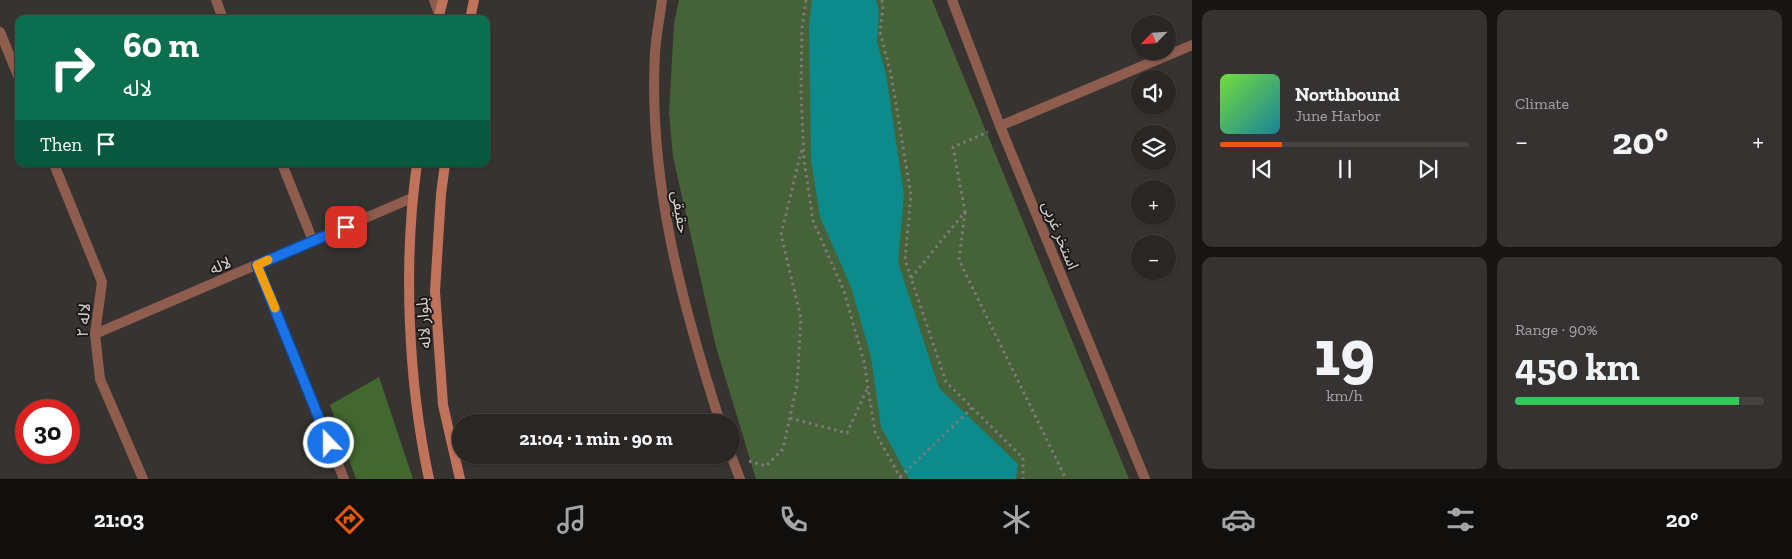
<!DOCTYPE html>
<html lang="en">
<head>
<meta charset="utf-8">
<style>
	:root { --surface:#292624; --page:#353231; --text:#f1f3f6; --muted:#a5a5a6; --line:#454341; --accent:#ea580c }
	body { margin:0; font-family:"Zilla Slab","Noto Sans Arabic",serif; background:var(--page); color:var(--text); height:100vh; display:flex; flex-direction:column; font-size:19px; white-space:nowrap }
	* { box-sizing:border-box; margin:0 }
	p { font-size:16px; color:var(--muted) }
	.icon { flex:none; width:28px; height:28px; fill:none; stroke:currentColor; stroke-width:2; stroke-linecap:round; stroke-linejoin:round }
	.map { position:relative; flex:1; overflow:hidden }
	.drawer { display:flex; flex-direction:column; gap:10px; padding:10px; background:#171514; width:600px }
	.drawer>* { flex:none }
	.top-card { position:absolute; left:15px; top:15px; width:475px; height:152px; border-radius:10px; box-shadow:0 1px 4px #0004,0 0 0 1px var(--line); background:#0b6e4f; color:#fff; overflow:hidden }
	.needle { width:32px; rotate:245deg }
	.buttons { position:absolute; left:1131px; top:15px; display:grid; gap:10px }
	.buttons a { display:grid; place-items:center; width:45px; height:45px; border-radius:50%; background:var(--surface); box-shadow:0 1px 4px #0004,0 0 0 1px var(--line); font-size:25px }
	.speed { position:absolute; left:15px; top:399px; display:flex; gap:10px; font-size:25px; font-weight:700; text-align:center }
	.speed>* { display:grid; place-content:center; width:65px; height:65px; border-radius:50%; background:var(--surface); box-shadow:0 1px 4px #0004,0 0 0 1px var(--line); line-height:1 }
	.speed .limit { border:8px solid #d22; background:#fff; color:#111 }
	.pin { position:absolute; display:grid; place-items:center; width:42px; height:42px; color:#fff; margin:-21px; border-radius:10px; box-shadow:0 2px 8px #0006 }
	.me { position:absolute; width:55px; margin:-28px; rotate:338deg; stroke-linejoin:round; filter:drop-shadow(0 0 4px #0008) }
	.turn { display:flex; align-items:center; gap:18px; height:105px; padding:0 25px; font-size:22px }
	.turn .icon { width:65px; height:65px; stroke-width:2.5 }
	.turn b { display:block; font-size:35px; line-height:42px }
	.then { display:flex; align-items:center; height:48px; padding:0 25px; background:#0003; gap:10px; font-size:19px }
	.big { font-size:38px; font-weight:800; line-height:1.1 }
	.drawer .tile { flex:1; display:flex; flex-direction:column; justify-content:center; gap:8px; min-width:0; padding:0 18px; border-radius:10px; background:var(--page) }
	.drawer .dial { align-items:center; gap:0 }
	.dial b { font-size:65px; line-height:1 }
	.song { display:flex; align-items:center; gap:15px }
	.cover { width:60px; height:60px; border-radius:8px; background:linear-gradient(135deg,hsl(100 70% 55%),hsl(190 70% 35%)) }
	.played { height:5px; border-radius:2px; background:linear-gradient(90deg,var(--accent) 25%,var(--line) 25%) }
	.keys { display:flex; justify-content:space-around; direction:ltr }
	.heat { display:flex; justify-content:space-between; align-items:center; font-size:28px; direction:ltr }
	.charge { height:8px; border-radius:4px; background:linear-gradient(90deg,#34c759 90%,var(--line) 0) }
	.drawer .tiles { flex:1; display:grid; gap:10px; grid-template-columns:repeat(2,1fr) }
	.trip { position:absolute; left:452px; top:414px; width:288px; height:50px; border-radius:25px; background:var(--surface); box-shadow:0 1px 4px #0004,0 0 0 1px var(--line); font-weight:800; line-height:50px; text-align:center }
	.dock { display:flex; height:80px; justify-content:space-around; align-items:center; background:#100f0e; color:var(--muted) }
	.dock .icon { width:35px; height:35px }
	.dock .current { color:var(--accent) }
	.dock b { font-size:22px; color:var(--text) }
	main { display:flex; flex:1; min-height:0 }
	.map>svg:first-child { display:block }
</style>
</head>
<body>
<main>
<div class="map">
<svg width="1192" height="479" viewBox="0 0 1192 479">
	<rect width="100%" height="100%" fill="#373330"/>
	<!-- green -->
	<polygon fill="#466238" points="679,0 932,0 1129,479 756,479 716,347 673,157 669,113 674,24"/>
	<!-- forest -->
	<polygon fill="#43682f" points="379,377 413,479 356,479 330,405"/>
	<!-- water -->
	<polygon fill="#0d8a8c" points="812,0 876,0 879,12 877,41 886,74 904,195 898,262 939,388 1018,464 1016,479 909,479 881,427 871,357 851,287 820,217 811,160 809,25"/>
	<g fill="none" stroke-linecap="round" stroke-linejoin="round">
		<!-- path -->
		<g stroke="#7d7a78" stroke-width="3" stroke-dasharray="2.5 4" stroke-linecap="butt">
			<polyline points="806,0 802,28 801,92 804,160 813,221 844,291 864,362 875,432 901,479"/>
			<polyline points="882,0 883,7 880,32 891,74 911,195 905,260 946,382 1023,458 1023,479"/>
			<polyline points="965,212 959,260 1066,479"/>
			<polyline points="911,278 965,212 953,147 988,132"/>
			<polyline points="790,418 847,433 867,389"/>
			<polyline points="749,461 766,466 783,449 797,385 801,318 781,235 802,148"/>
			<polyline points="900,477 972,408"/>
		</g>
		<!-- service -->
		<polyline stroke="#8f5d4e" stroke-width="10" points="1000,126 1192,45"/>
		<!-- minor -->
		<g stroke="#8f5d4e" stroke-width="10">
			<polyline points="216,0 223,19"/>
			<polyline points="434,0 439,14"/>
			<path d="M662,0C660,17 656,35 655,53C648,179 682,304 720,422"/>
			<polyline points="952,0 1000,126 1145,479"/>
			<polyline points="0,32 19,78"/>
			<polyline points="54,164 102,282 95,334 100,379 143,479"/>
			<polyline points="282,164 313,241"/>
			<polyline points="257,265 344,479"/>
			<polyline points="95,334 412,198"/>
			<polyline points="731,455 740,479"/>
		</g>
		<!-- secondary -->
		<g stroke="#c1725b" stroke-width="10">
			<polyline points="438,19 443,0"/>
			<polyline points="470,19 474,0"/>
			<path d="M417,164C403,262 408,382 429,479"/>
			<polyline points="445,164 441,194 435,291 443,405 460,479"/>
		</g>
	</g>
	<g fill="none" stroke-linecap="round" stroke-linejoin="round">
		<!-- route casing -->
		<g stroke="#114b97" stroke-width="12">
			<polyline id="route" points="329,443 257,265 346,227"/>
		</g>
		<!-- route -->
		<use href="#route" stroke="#1a73e8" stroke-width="9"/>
		<!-- slow -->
		<polyline stroke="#f59e0b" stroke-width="9" points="268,260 257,265 275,308"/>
	</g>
	<g text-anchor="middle" stroke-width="4" stroke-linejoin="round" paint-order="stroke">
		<!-- street labels -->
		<g font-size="16" fill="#d5d3d1" stroke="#1d1b1a">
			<text transform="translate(681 212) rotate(81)" y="6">حقیقی</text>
			<text transform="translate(1061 235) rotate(68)" y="6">استخر غربی</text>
			<text transform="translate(220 265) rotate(-23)" y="6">لاله</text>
			<text transform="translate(83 320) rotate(-86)" y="6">لاله ۲</text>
			<text transform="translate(423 323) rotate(-94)" y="6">بلوار لاله</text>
		</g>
	</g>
</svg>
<div class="buttons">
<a><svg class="needle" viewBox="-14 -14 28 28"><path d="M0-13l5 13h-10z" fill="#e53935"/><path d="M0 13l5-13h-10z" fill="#a5a5a6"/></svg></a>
<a><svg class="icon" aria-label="sound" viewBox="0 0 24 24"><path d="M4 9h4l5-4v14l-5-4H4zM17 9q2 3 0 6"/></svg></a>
<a><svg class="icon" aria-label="layers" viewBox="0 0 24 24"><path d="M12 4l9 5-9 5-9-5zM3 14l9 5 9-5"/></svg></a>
<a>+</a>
<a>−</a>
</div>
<div class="speed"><div class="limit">30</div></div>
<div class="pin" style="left:346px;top:227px;background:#d93025"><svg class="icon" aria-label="arrive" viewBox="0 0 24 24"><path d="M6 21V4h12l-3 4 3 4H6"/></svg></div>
<svg class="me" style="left:329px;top:443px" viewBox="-20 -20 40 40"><circle r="17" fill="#1a73e8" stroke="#fff" stroke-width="3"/><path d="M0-11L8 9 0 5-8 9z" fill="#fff"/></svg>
<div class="trip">21:04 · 1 min · 90 m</div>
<div class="top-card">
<div class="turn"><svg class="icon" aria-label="right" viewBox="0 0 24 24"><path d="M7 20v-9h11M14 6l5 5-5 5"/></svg><div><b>60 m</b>لاله</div></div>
<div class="then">Then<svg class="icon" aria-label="arrive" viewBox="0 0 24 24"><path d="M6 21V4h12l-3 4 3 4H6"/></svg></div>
</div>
</div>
<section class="drawer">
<div class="tiles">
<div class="tile">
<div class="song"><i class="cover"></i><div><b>Northbound</b><p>June Harbor</p></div></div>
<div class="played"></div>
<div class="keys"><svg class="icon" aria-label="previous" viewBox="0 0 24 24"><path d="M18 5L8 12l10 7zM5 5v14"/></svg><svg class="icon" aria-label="pause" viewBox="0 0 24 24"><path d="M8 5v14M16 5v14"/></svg><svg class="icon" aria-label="next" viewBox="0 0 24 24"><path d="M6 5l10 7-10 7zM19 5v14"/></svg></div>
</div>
<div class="tile"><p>Climate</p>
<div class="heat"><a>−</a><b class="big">20°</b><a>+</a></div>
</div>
<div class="tile dial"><b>19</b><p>km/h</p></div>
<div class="tile"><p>Range · 90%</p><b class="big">450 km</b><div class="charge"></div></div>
</div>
</section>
</main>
<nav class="dock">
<b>21:03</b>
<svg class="icon current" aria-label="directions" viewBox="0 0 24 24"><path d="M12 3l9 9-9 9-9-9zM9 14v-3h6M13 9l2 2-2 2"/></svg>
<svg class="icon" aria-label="music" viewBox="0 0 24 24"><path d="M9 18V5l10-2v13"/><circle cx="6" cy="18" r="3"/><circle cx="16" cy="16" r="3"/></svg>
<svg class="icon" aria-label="phone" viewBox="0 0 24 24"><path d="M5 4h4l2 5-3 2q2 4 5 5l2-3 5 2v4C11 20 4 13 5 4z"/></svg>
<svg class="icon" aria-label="climate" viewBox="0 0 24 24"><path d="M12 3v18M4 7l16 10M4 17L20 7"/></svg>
<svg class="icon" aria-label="car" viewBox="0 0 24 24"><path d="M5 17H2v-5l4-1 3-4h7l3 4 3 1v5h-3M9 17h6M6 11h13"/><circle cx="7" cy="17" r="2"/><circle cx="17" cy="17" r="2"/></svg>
<svg class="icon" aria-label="filters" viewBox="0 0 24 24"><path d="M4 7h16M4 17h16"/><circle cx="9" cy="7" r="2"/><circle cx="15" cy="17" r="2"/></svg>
<b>20°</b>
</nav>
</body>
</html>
